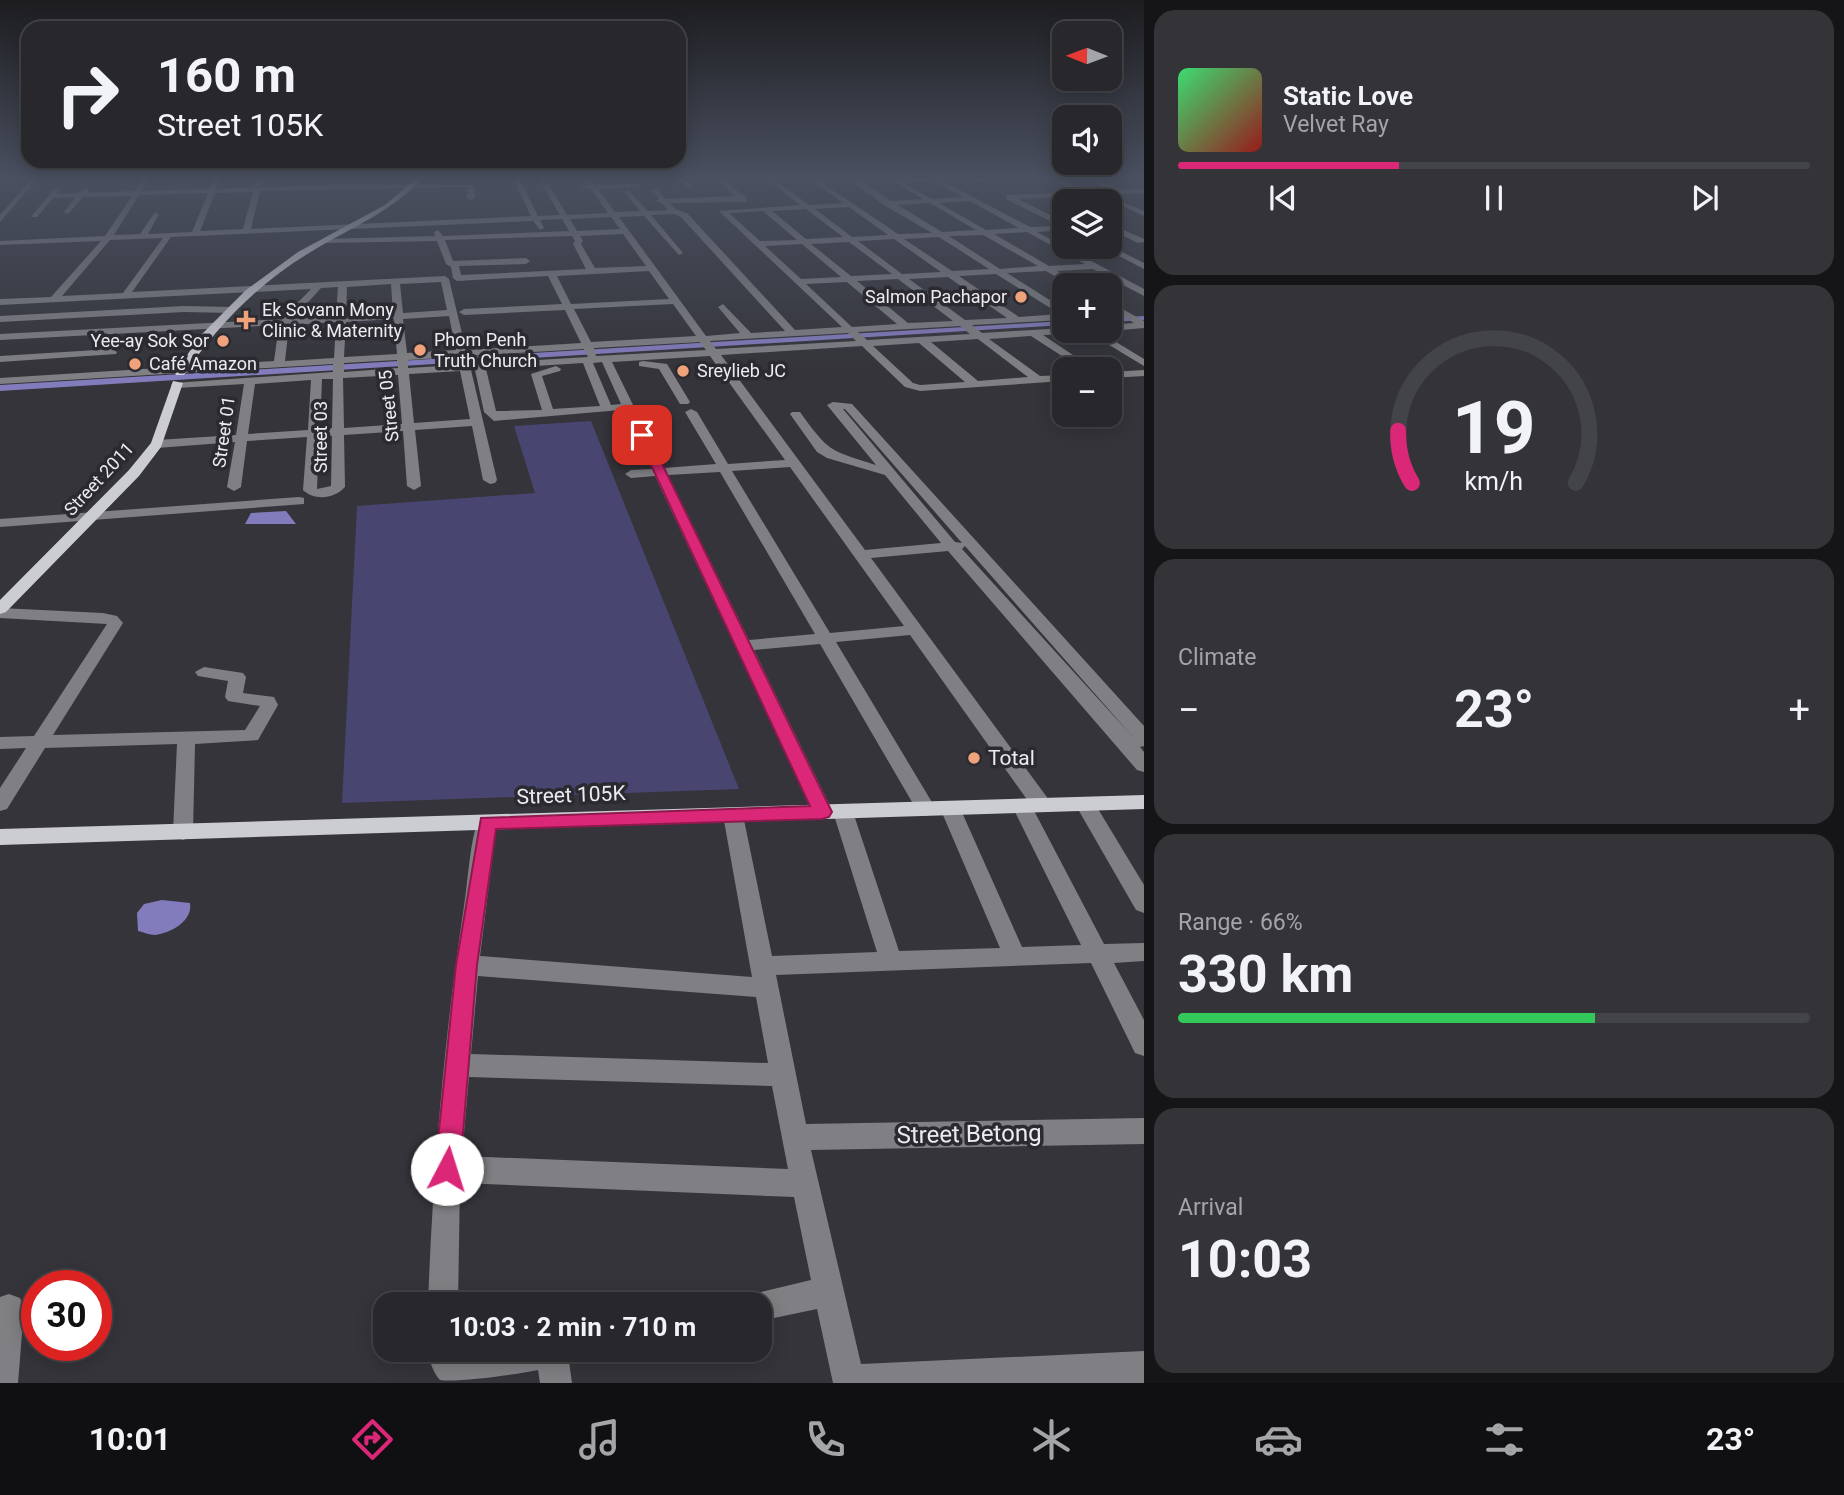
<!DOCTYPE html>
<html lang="en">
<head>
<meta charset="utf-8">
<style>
	:root { --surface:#27272c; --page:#333338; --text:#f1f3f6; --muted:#a4a5a9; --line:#434448; --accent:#db2777 }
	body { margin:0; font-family:Roboto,sans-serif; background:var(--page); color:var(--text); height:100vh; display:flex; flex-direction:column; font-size:26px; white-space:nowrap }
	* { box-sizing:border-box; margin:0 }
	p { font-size:23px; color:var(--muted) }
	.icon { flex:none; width:38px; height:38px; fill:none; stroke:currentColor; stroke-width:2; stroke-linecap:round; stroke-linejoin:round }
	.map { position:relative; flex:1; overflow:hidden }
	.side { display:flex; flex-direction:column; gap:10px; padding:10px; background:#151518; width:700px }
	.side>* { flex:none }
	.top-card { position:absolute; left:21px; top:21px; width:665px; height:147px; border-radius:21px; box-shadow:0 4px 18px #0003,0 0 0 2px var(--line); background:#27272c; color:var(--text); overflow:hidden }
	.needle { width:46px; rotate:271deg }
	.buttons { position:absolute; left:1052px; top:21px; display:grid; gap:14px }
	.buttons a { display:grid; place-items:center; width:70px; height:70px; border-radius:14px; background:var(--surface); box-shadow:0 4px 18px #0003,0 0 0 2px var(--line); font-size:35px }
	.speed { position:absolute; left:21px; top:1270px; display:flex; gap:14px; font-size:35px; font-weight:700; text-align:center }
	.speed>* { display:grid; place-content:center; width:91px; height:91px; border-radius:50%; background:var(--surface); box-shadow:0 4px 18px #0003,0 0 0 2px var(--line); line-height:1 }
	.speed .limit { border:10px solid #d22; background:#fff; color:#111 }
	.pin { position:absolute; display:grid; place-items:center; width:60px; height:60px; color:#fff; margin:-30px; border-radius:14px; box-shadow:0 4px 10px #0006 }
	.me { position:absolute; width:77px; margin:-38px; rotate:5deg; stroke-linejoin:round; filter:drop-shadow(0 0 5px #0008) }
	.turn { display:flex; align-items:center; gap:24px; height:147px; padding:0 21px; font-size:32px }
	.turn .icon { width:91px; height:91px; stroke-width:2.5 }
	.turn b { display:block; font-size:49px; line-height:60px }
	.big { font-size:52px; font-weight:700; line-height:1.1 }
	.side .card { flex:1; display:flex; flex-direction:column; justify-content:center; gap:10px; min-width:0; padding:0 24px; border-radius:21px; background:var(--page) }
	.side .dial { align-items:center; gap:0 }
	.dial svg { height:182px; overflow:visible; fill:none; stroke:var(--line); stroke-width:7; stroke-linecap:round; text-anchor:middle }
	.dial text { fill:var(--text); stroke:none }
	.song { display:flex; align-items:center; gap:21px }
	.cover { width:84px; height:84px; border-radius:10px; background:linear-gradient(135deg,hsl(140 70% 55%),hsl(0 70% 35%)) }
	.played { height:7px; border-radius:4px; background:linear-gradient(90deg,var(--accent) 35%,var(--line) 35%) }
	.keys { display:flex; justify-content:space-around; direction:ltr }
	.heat { display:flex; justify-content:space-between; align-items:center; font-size:38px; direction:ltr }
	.charge { height:10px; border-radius:5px; background:linear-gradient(90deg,#34c759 66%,var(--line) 0) }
	.trip { position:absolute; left:373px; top:1292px; width:399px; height:70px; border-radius:21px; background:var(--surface); box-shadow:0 4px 18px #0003,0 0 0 2px var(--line); font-weight:700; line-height:70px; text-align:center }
	.tabs { display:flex; height:112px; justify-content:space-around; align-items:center; background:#101012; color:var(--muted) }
	.tabs .icon { width:49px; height:49px }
	.tabs .current { color:var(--accent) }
	.tabs b { font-size:32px; color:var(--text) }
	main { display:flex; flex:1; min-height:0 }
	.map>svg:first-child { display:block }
</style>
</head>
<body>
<main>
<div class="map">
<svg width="1144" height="1383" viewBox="0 0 1144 1383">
	<rect width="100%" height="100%" fill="#34343a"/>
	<!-- green -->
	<polygon fill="#494571" points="591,421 739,789 342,803 357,506 535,493 514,426"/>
	<!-- water -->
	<g fill="#827cbc">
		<polygon points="286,511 296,524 245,524 251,513"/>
		<path d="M162,900L190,903C193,921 171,933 155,935C150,935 143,932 138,931L137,913L144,904Z"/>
	</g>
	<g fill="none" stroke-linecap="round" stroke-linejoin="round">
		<!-- canal -->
		<g fill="#827cbc" fill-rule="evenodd">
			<polygon points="1144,316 1144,320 1110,322 1110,318"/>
			<polygon points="1064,321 1064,325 0,391 0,385"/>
		</g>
		<!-- minor -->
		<g fill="#808084" fill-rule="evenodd">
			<polygon points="34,176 40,176 0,222 0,215"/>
			<polygon points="50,176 115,176 48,179"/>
			<path d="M145,176H151L142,191L209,189L215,176H221L216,189L254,187L257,176H263L261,187L364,184L474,185L475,198L471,200L467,198L468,187L260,191L251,229L531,216L513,179H457L459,176H580L545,179L567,215L608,213L591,189L582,188V186L588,185L582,176H588L595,185L642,184L640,187L598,189L615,212L640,211L624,192L628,190L648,211L668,210L662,203L654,201L659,199L653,191L656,189L666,199L735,196L712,176H719L745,196L747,202L670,203L677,210L687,213L795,330L842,327L719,211L800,205L763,176H770L809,205L843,203L805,176H812L898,234L932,233L884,205L845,176H852L892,201L923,199L885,176L898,179L972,176L970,179L943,181L1030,227L1060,226L1006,199V195L1079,192L1047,179L975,182L973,179L1051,176L1082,189V192L1111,190L1089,180L1091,177L1121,190L1144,189V193L1105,195L1144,211V216L1099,195L1018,199L1064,222V230L1037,232L1144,289V296L1093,269L1057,271L1080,285H1070L1046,271L1007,273L1064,309V320L972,325L982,333L1064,328V331H1069L1064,334L1043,335L1094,369H1082L1031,336L989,339L1040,376L1064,375V381L920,391L905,387L862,346L721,355L865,550L941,543L885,475L827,458L817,452L790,414L792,412H800C829,452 829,450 876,465L827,405L833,402L852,404L1144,726V746L1140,747L1144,752V772L1137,770L948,551L871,558L1049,800L1052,805L1049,810C1041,812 1036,812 1031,805L1104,944L1144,943V961L1114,963L1144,1020V1056L1135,1053L1091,963L776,975L806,1124L1144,1118V1144L811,1150L861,1364L1144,1351V1383H833L817,1309L760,1321V1304H746L749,1295L811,1280L794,1197L460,1183L458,1304H428C433,1170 444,1038 464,906C468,884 470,834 480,817L487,815L494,817L497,822L480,956L752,977L723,815L726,810L733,808L740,810L743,815L772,956L877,952L833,812L830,817L823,819L816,817L813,812L655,476L631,478L625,474L631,470L652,469L627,416L637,414L664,468L716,464L685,412L691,409L697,412L728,464L785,460L710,356L612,362L634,407L632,409L494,421L484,412L475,370H471L497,480L495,483L490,484L483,480L472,426L415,430L421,486L414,490L407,486L403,431L344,435L345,487C334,499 315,501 303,490L307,437L247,441L241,487L234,491L227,487L235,442L157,448L151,444L157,440L236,435L244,384L177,388L171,385L173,383L333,372V364L0,384V378L274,361L279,325L0,340V334L282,319L311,289L0,305V299L51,297L101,241L0,245V241L105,236L132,196L83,197L68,214L64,212L76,197L53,198L37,217H31L55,188L60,189L57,194L79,193L86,187L89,189L87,193L135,191ZM520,179H539L560,215L538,216ZM934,181L963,197L932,199L904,183ZM253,192L243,229L200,231L215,193ZM208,193L192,232L148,234L159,214L155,212L140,234L114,235L139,195ZM970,201L1019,228L986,230L939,203ZM930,203L976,230L942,232L898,205ZM849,207L888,235L852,237L815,209ZM806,209L843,237L806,239L772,211ZM763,211L797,240L760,241L729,213ZM674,214L681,217L785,331L751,333L723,304L718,307L740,333L706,336L619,217L644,216L679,255L683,253L651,215ZM611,217L620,229L577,231L570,219ZM562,219L569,231L443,236L438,230L434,232L435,236L324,239L320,241L324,243L437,241L446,264L451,267L453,278L457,281L548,276L562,304L464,309L459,312L464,315L565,310L581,343L466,350L449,279L445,276L132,292L171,237L533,221L540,230L544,228L540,220ZM1027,232L1085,264L1049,266L994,234ZM623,234L646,266L595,268L581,244L583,241L580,236ZM983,235L1038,266L1000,269L949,236ZM572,236L575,241L573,244L586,269L461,275L459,266L526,264L530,261L526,258L453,261L445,240ZM939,237L989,269L952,271L904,239ZM163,238L123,293L62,296L110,240ZM894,239L941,272L902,274L858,241ZM849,242L892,274L851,276L811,244ZM802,244L841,277L801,279L765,246ZM649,271L669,299L571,304L557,276ZM996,274L1060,314L1019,317L959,276ZM948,277L1007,318L965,320L909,279ZM898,279L953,321L908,323L857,281ZM441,282L447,310L403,313L400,284ZM847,282L897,324L852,327L806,284ZM391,284L393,313L346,316L347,287ZM338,287L336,316L293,319L321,288ZM673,304L696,336L591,342L574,309ZM449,316L456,350L407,353L403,319ZM394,319L397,354L344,357L346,322ZM336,322L334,358L285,361L289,325ZM960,326L970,334L867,340L858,332ZM848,333L856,341L716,349L710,341ZM978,339L1028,377L978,381L931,342ZM700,342L706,350L596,356L594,348ZM919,343L965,382L920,385L913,383L873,346ZM584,349L588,357L469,364L467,356ZM457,357L459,365L408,368V360ZM397,360L398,368L344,372V363ZM602,362L621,404L611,405L593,363ZM583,363L600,406L553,409L542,376L560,371L561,369L556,366L531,374L542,410L496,411L486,369ZM460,371L470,419L414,423L409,374ZM398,375L402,424L344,428L343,378ZM322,379H333L332,428L320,429ZM311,380L308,430L248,434L255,384ZM843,409H845L962,543L955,542ZM319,436H332L331,486L317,489ZM790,467L904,626L830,633L732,471ZM720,472L815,634L749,640L668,475ZM965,546L1132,736L962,549ZM910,635L1028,801H1015L1012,806L1081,945L1022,947L960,808L957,803H943L940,808L1000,948L899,951L853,812L850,807L843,805L836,807L833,812L754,650L820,644L919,814L926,816L933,814L936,809L836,642ZM478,976L756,997L768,1063L471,1054ZM469,1077L772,1086L788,1169L462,1156Z"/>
			<polygon points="654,176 666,177 636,181 633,179"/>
			<polygon points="676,176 682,176 693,187 688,188"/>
			<polygon points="1137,177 1144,177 1144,181 1135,180"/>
			<polygon points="1110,224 1144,239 1144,242 1138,243 1110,229"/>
			<polygon points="1110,246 1144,263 1144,269 1102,247"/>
			<polygon points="1110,302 1144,321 1144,328 1110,331 1109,331 1110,325 1134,323 1110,309"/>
			<polygon points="184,306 232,307 237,310 232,313 184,312 0,322 0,316"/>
			<polygon points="1086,331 1098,331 1144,359 1144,366"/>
			<polygon points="112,349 117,352 116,354 0,362 0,356"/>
			<polygon points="643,361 667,364 690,402 688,404 680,404 659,369 639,366 639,362"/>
			<polygon points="1144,370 1144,376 1110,378 1110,372"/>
			<polygon points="299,497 304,498 304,504 0,527 0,519"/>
			<polygon points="0,608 103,613 117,616 123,623 53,735 245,730 260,706 228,701 225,697 228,681 198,676 195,672 204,667 243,673 246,677 243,693 274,697 278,705 258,740 195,744 193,832 190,837 183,840 176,837 173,832 177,744 45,748 7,809 0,811 0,788 26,748 0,749 0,737 34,736 107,624 0,618"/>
			<polygon points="1085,797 1092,799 1144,885 1144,913 1136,910 1075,804 1078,799"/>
			<polygon points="9,1294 20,1298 24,1309 18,1383 0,1383 0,1297"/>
			<path d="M427,1349H459L461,1354L487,1349H577L569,1361L572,1383H540L538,1370C520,1374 455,1383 440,1380C433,1373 429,1359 427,1349Z"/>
		</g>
		<!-- major -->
		<g fill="#ccccd3" fill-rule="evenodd">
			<path d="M419,176H425C393,211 354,226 314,250C261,281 218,324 184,375H176L175,373L200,336L246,290L298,252L385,205Z"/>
			<polygon points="173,381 183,383 161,447 139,476 6,612 0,614 0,600 129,470 151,443"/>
			<polygon points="1144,795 1144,809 0,845 0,829"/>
		</g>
	</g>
	<!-- sky -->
	<linearGradient id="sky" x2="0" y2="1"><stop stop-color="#1d1d20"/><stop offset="0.48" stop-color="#4a5060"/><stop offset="1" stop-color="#4a5060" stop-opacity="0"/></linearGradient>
	<rect width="1144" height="369" fill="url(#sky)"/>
	<!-- route -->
	<polygon fill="#db2777" stroke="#8e194d" stroke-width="2" points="642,432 648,435 832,812 829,817 822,819 496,829 477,965 460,1169 456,1178 447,1181 438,1178 435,1169 456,965 481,818 810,806 637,435"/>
	<!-- markers -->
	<g fill="#f0a27a" stroke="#2a2a30" stroke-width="2.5">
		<circle cx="1021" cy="297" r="7"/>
		<path d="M242.5 309.5h7v7h7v7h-7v7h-7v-7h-7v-7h7z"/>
		<circle cx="223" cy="341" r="7"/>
		<circle cx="420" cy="350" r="7"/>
		<circle cx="135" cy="364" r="7"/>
		<circle cx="683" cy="371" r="7"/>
		<circle cx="974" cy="758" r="7"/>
	</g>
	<g text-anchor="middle" stroke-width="7" stroke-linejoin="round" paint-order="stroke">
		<!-- far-poi labels -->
		<g font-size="18" fill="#ececf0" stroke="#2a2a30" text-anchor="start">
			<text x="1007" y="303" text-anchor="end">Salmon Pachapor</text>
			<text x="262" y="316">Ek Sovann Mony<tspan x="262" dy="21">Clinic &amp; Maternity</tspan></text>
			<text x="434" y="346">Phom Penh<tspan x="434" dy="21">Truth Church</tspan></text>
			<text x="209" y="347" text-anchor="end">Yee-ay Sok Sor</text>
			<text x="149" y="370">Café Amazon</text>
			<text x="697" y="377">Sreylieb JC</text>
		</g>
		<!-- far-street labels -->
		<g font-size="18" fill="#ececf0" stroke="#2a2a30">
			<text transform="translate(389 406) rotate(-96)" y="6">Street 05</text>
			<text transform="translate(224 432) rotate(-82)" y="6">Street 01</text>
			<text transform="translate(321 437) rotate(-90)" y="6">Street 03</text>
			<text transform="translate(99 479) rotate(-47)" y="6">Street 2011</text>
		</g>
		<!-- poi labels -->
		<g font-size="21" fill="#ececf0" stroke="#2a2a30" text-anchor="start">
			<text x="988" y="765">Total</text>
		</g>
		<!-- street labels -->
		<g font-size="21" fill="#ececf0" stroke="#2a2a30">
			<text transform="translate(571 795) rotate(-2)" y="7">Street 105K</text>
		</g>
		<!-- near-street labels -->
		<g font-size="24" fill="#ececf0" stroke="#2a2a30">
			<text transform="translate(969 1134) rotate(-1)" y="8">Street Betong</text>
		</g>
	</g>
</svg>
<div class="buttons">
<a><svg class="needle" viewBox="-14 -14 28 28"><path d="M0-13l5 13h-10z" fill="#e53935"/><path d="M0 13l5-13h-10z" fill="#a4a5a9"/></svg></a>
<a><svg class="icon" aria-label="sound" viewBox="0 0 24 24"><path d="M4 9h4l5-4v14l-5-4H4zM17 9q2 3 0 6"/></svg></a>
<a><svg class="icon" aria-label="layers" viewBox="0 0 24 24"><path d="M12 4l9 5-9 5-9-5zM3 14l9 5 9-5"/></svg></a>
<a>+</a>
<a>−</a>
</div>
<div class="speed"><div class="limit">30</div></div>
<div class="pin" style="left:642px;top:435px;background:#d93025"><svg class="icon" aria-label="arrive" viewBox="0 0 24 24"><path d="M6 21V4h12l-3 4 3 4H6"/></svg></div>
<svg class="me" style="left:447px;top:1169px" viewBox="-20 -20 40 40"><circle r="19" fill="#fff"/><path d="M0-13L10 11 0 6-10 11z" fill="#db2777"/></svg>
<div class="trip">10:03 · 2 min · 710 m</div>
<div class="top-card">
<div class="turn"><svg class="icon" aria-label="right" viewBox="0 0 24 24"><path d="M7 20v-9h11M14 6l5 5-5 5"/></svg><div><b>160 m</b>Street 105K</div></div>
</div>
</div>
<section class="side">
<div class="card">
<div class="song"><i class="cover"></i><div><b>Static Love</b><p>Velvet Ray</p></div></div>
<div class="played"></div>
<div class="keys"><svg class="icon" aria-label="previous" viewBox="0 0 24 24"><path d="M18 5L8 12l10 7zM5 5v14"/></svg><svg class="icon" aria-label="pause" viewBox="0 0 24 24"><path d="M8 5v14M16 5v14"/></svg><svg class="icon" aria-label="next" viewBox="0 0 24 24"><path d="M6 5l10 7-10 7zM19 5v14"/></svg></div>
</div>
<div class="card dial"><svg viewBox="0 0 100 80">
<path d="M14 69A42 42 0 1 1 86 69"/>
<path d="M14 69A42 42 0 0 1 8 46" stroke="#db2777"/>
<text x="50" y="56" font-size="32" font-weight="700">19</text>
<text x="50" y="72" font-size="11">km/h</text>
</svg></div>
<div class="card"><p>Climate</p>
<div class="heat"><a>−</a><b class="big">23°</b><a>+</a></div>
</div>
<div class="card"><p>Range · 66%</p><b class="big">330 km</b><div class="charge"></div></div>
<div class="card"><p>Arrival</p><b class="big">10:03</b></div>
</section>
</main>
<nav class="tabs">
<b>10:01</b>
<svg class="icon current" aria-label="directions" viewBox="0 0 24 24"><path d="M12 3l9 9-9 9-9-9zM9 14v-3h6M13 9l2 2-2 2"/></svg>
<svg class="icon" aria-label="music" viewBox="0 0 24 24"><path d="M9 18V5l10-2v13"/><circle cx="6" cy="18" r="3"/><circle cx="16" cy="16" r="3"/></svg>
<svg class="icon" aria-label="phone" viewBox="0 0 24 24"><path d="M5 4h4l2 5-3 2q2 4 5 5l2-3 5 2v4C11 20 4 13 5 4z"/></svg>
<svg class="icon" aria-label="climate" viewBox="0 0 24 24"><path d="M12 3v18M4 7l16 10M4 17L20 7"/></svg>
<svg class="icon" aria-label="car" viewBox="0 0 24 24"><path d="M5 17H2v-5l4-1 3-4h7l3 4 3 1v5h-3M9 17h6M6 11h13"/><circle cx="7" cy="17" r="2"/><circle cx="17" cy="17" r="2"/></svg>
<svg class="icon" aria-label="filters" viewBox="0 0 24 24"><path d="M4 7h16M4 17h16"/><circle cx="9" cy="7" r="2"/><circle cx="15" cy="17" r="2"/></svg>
<b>23°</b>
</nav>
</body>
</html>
